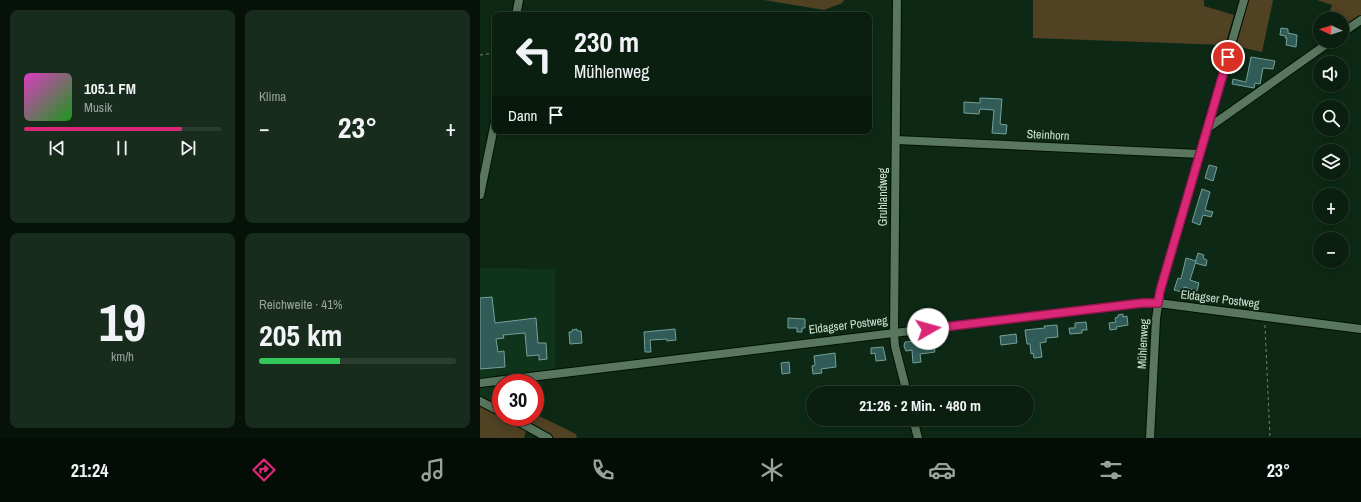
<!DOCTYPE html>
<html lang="de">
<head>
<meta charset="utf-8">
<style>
	:root { --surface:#0a1f10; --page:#182c1e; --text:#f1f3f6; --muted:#99a29f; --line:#2a3d30; --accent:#db2777 }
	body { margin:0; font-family:"Archivo Narrow",sans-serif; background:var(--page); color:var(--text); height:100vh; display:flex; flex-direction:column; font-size:15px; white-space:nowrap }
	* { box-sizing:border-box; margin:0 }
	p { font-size:13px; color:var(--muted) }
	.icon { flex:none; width:22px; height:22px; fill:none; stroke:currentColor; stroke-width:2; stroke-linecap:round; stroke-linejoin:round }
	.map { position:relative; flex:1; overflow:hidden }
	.side { display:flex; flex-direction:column; gap:10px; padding:10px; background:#061109; width:480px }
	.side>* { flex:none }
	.guide { position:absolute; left:12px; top:12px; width:380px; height:122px; border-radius:8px; box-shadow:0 2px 10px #0003,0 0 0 1px var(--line); background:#0a1f10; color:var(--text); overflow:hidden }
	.needle { width:26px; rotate:274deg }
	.tools { position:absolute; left:833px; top:12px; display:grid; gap:8px }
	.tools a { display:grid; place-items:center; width:36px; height:36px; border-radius:50%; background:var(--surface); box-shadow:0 2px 10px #0003,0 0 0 1px var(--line); font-size:20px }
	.speed { position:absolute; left:12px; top:374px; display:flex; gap:8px; font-size:20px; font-weight:700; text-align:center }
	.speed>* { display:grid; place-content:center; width:52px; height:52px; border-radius:50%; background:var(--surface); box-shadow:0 2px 10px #0003,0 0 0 1px var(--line); line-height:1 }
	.speed .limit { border:6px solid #d22; background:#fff; color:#111 }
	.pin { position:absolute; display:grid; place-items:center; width:34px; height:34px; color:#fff; margin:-17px; border:2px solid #fff; border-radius:50%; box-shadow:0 1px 4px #0007 }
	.me { position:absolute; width:44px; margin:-22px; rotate:83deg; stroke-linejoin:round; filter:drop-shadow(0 0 3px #0008) }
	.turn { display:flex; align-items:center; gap:14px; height:84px; padding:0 16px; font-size:18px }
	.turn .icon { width:52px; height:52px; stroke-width:2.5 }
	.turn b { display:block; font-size:28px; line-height:34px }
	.then { display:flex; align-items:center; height:38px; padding:0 16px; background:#0003; gap:8px; font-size:15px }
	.big { font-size:30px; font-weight:700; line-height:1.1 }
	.side .tile { flex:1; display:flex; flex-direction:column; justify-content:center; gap:6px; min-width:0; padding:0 14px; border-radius:8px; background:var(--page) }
	.side .dial { align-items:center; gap:0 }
	.dial b { font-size:52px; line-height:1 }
	.song { display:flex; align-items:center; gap:12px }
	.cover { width:48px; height:48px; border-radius:6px; background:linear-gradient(135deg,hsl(310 70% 55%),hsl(120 70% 35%)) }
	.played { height:4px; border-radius:2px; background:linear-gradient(90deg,var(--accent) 80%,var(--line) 80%) }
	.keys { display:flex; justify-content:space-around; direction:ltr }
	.heat { display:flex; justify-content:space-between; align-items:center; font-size:22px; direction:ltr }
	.charge { height:6px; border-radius:3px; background:linear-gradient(90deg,#34c759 41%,var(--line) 0) }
	.side .tiles { flex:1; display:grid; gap:10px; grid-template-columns:repeat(2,1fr) }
	.trip { position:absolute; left:326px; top:386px; width:228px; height:40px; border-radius:20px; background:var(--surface); box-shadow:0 2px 10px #0003,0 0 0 1px var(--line); font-weight:700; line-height:40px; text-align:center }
	.menu { display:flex; height:64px; justify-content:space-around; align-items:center; background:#040c06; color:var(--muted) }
	.menu .icon { width:28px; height:28px }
	.menu .active { color:var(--accent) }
	.menu b { font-size:18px; color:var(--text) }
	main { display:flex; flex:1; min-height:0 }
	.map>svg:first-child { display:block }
</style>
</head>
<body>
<main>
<section class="side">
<div class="tiles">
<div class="tile">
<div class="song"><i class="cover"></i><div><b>105.1 FM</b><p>Musik</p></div></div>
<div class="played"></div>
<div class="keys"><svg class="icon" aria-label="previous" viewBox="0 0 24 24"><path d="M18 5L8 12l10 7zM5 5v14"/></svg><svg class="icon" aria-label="pause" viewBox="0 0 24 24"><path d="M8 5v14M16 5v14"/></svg><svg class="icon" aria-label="next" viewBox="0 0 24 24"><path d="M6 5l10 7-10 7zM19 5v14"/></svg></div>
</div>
<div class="tile"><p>Klima</p>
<div class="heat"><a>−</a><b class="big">23°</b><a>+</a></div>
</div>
<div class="tile dial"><b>19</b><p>km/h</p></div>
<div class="tile"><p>Reichweite · 41%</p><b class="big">205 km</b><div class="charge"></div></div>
</div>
</section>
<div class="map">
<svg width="881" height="438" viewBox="0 0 881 438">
	<rect width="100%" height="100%" fill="#0d2915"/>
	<!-- built -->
	<polygon fill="#10331b" points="0,268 75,269 75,370 67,371 55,395 55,383 21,383 21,409 0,397"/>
	<!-- green -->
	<g fill="#514224">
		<polygon points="284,0 364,0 362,3 344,10"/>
		<polygon points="553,0 724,0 724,6 754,15 745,45 553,38"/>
		<polygon points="768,0 793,0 782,52 755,46"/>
		<polygon points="837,0 881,0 881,17 862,30 862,19 848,19 852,5"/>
		<polygon points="0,405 46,431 44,438 0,438"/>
		<polygon points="55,414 96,434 97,438 74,438 42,421 44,417 55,417"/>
	</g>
	<!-- building -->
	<g fill="#305b56" stroke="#74a19a">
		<polygon points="801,28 808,29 808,33 817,35 816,47 806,45 807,38 805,38 806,36 800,35"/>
		<polygon points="771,57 795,61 793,69 783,68 780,84 775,83 774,88 752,84 753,79 766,82"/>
		<polygon points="500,98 522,99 520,124 527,125 526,134 512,133 514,110 500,109 499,114 484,113 484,102 500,103"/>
		<polygon points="729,165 737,167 733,181 725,178"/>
		<polygon points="722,189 730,192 725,210 733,212 731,217 723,215 720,225 712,222"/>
		<polygon points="718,253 724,255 723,258 727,260 726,266 715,263"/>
		<polygon points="706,258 716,261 710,280 719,283 717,291 704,287 702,292 694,290 698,278 701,279"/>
		<polygon points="12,297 15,323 56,318 58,343 66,343 67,359 59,360 59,355 47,356 45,333 23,335 24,338 16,339 18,352 24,351 25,367 0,369 0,298"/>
		<polygon points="643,314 643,317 647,316 648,325 636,327 637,329 630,330 629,323 636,322 635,318 638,317 638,315"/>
		<polygon points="308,318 325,319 325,328 322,328 322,332 317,332 317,328 308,328"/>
		<polygon points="606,322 607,330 602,330 602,333 590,334 589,328 595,328 595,323"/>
		<polygon points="577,325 578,337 566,338 566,342 560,343 562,357 554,358 553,353 551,354 550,344 547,344 545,330 565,328 564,326"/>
		<polygon points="97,329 97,331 101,331 102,343 90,344 89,332 92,332 92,330"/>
		<polygon points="195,329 196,340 187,341 187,339 170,340 171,352 165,352 164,332"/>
		<polygon points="536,334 537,343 521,345 520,336"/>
		<polygon points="438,341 439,348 454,346 455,352 440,354 441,362 433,363 432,350 426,351 424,346 425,342"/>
		<polygon points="403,347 406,360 396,361 395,353 391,354 391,348"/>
		<polygon points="355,353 356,367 341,369 342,373 333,374 332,366 335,365 334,356"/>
		<polygon points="309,362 310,373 302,374 301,363"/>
	</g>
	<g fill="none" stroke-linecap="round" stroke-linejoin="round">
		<!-- minor casing -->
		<g stroke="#001102" stroke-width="10">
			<g id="minor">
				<polyline points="417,0 414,332 415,346 427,393"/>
				<polyline points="36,15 39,0"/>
				<polyline points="862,33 881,20"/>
				<polyline points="728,128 851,41"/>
				<polyline points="416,140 720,154"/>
				<polyline points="0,195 15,122"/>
				<polyline points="0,383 662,303 678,303 881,329"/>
				<polyline points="0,401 21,412"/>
				<polyline points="30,417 68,438"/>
				<polyline points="433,419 438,438"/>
				<polyline points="670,438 676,319 680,291 764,0"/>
			</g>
		</g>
		<!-- path -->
		<g stroke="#6e8474" stroke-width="1" stroke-dasharray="3 3" stroke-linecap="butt">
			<polyline points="0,55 15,53"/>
			<polyline points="785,325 790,438"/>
		</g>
		<!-- minor -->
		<use href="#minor" stroke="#59765f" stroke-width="8"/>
	</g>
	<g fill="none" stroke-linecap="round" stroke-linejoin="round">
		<!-- route casing -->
		<g stroke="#8e194d" stroke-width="10">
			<polyline id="route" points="448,329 662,303 678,303 680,291 748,57"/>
		</g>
		<!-- route -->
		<use href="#route" stroke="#db2777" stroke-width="7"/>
	</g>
	<g text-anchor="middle" stroke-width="4" stroke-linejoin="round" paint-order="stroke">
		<!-- street labels -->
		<g font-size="12" fill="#cfe0d3" stroke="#0d2915">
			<text transform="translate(568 135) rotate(3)" y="4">Steinhorn</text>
			<text transform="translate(403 197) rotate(-90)" y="4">Gruhlandweg</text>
			<text transform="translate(740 299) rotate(7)" y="4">Eldagser Postweg</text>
			<text transform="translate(368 325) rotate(-7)" y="4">Eldagser Postweg</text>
			<text transform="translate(663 344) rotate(-87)" y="4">Mühlenweg</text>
		</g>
	</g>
</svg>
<div class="tools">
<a><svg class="needle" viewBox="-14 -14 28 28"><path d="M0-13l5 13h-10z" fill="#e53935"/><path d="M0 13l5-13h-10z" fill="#99a29f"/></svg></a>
<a><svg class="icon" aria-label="sound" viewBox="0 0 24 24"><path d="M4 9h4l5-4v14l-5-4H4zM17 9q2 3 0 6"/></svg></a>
<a><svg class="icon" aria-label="search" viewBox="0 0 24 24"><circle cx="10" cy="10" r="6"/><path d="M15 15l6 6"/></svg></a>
<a><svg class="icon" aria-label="layers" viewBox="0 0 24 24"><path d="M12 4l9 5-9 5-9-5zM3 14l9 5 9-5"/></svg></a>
<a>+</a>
<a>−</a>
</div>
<div class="speed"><div class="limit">30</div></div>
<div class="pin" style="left:748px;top:57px;background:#d93025"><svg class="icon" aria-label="arrive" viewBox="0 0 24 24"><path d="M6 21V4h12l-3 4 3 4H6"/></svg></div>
<svg class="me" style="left:448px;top:329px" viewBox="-20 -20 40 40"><circle r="19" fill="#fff"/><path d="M0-13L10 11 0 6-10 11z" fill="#db2777"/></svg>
<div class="trip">21:26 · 2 Min. · 480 m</div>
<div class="guide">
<div class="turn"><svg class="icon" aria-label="left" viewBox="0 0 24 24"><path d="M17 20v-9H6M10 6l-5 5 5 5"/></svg><div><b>230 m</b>Mühlenweg</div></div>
<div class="then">Dann<svg class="icon" aria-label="arrive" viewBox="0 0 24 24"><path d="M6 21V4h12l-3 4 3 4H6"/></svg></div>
</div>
</div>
</main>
<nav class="menu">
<b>21:24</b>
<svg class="icon active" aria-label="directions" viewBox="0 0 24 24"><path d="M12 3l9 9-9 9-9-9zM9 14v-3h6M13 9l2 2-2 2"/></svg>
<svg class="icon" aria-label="music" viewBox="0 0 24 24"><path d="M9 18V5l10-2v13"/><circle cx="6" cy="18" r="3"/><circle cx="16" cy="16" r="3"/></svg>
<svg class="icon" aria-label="phone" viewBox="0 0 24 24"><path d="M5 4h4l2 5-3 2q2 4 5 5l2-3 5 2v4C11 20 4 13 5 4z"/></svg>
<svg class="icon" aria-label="climate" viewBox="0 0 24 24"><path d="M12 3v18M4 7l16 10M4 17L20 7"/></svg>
<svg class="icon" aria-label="car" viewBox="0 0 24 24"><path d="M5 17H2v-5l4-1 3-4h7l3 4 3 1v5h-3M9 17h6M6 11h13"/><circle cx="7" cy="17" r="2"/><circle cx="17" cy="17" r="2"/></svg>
<svg class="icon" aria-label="filters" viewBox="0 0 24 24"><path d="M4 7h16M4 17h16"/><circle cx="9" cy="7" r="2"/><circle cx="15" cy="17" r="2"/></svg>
<b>23°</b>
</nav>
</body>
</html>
